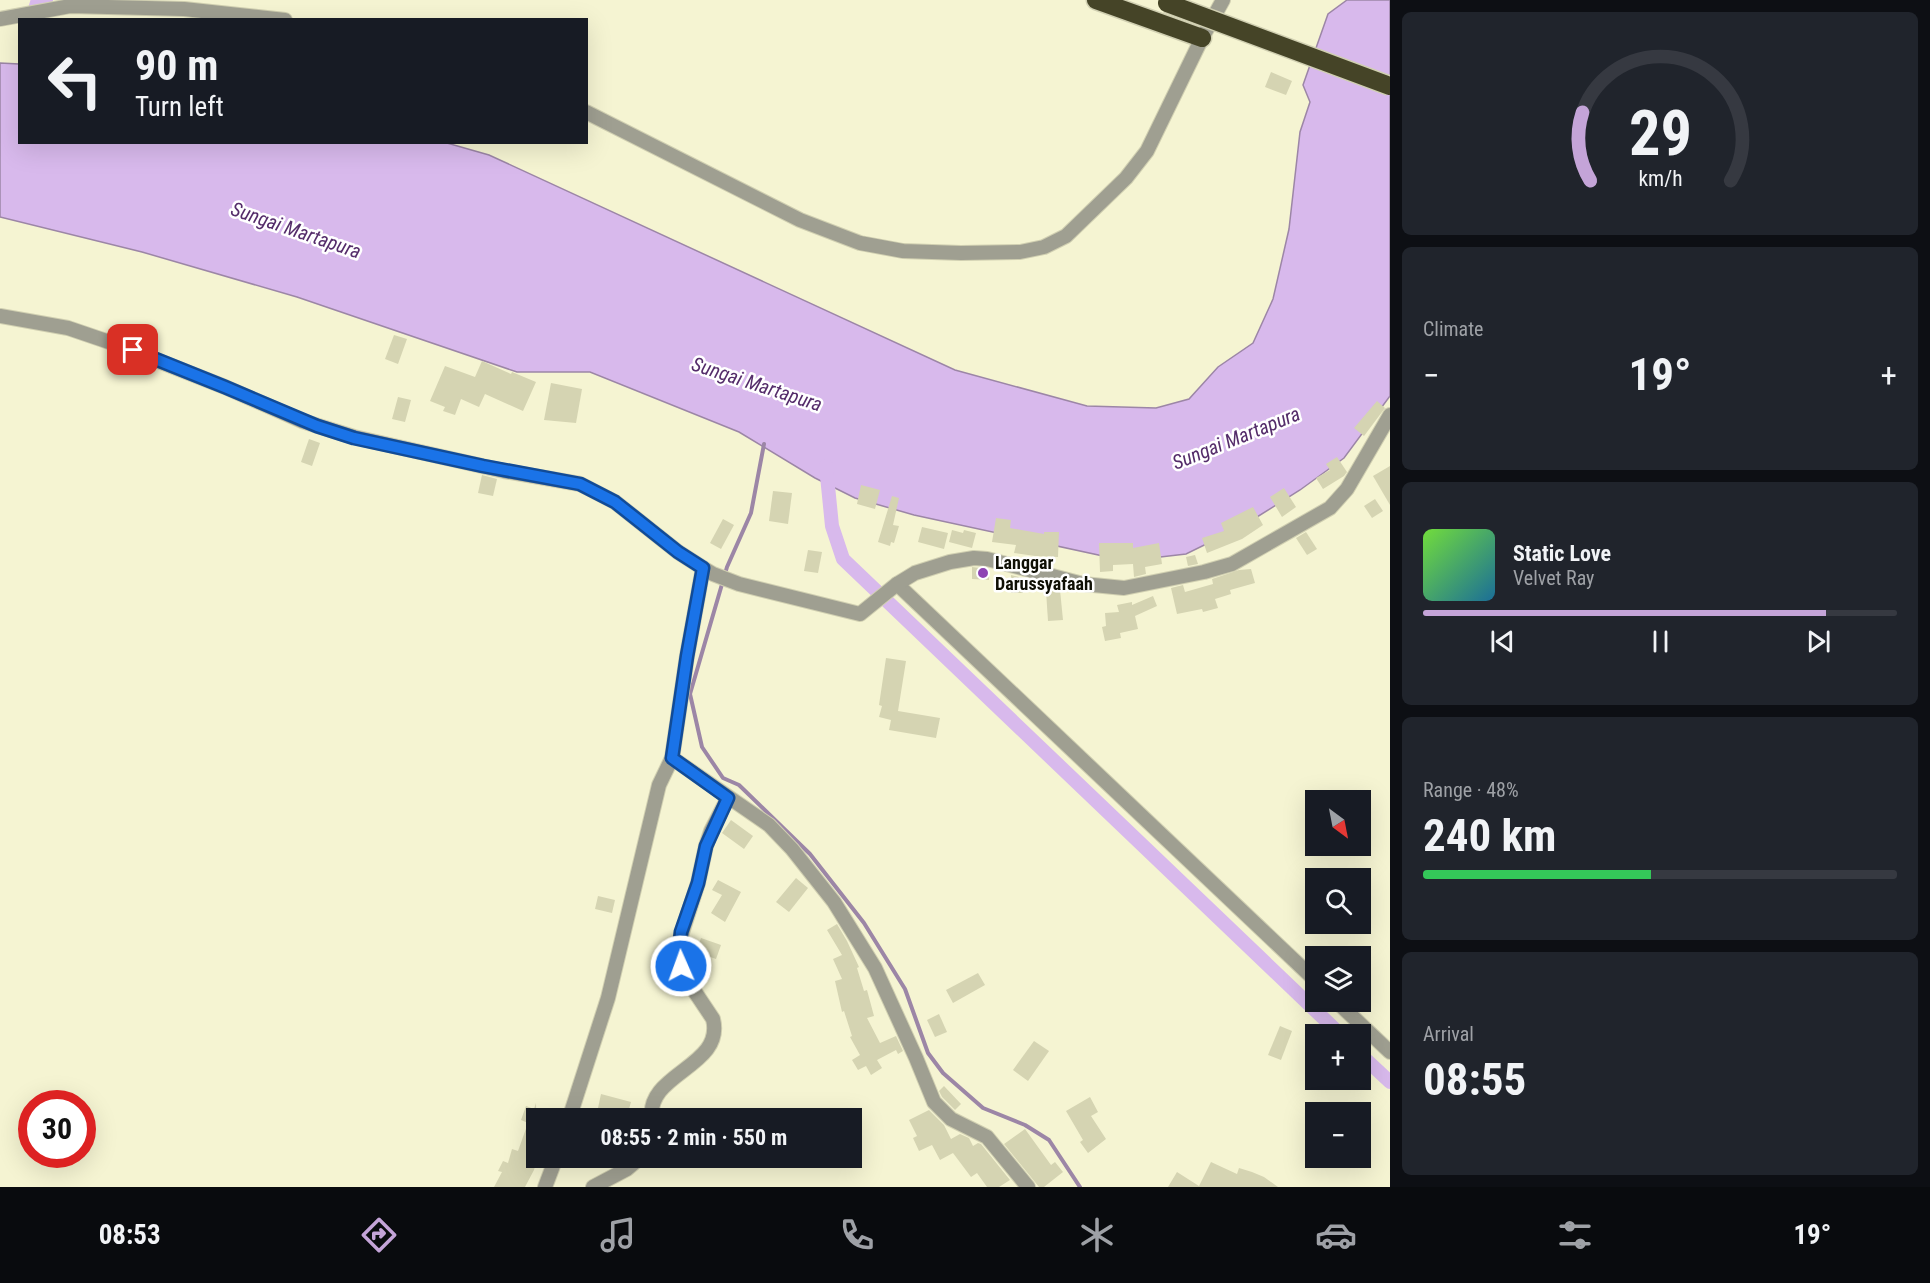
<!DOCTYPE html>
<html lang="en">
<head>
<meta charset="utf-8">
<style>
	:root { --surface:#171b24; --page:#20242c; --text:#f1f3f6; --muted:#9ea1a6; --line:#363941; --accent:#c4a4d8 }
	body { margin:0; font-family:"Roboto Condensed",sans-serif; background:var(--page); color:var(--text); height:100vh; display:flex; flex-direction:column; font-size:22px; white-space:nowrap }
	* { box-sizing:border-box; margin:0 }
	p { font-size:20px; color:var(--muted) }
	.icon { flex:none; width:33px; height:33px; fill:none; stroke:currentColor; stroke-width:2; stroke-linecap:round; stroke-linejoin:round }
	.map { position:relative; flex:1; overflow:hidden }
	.panel { display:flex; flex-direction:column; gap:12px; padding:12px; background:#0d0f14; width:540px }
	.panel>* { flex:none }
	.top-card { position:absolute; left:18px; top:18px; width:570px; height:126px; border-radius:0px; box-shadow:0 6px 24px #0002; background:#171b24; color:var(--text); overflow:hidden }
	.needle { width:39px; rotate:148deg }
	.buttons { position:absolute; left:1305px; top:790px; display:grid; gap:12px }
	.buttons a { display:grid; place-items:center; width:66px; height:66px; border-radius:0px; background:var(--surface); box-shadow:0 6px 24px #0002; font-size:30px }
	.speed { position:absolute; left:18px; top:1090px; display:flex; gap:12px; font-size:30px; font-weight:700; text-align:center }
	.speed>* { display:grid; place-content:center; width:78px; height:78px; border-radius:50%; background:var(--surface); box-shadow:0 6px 24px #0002; line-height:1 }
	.speed .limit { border:9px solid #d22; background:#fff; color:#111 }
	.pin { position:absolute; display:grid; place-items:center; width:51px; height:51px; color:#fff; margin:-26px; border-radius:12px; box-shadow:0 3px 9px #0006 }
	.me { position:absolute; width:66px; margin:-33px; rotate:358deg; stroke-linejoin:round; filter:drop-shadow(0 0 4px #0008) }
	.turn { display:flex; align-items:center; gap:21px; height:126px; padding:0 18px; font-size:27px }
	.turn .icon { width:78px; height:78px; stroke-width:2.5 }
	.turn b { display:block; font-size:42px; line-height:51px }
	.big { font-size:45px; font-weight:700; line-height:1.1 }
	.panel .tile { flex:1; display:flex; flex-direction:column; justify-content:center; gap:9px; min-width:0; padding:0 21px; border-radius:9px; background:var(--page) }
	.panel .dial { align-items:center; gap:0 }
	.dial svg { height:156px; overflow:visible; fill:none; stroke:var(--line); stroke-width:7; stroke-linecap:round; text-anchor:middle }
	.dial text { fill:var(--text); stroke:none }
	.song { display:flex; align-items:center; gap:18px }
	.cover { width:72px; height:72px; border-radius:9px; background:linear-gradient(135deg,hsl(100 70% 55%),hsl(200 70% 35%)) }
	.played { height:6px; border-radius:3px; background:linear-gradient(90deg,var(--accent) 85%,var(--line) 85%) }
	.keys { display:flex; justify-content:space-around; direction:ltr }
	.heat { display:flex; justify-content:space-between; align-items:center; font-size:33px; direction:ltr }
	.charge { height:9px; border-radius:4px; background:linear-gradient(90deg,#34c759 48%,var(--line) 0) }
	.trip { position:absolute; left:526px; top:1108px; width:336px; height:60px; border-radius:0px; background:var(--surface); box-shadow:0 6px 24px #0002; font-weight:700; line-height:60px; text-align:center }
	.menu { display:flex; height:96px; justify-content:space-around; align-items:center; background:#090b0e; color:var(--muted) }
	.menu .icon { width:42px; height:42px }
	.menu .selected { color:var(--accent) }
	.menu b { font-size:27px; color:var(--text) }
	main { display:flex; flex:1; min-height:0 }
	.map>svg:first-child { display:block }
</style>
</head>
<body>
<main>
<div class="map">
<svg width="1390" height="1187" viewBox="0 0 1390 1187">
	<rect width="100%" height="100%" fill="#f5f4d2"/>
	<!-- water -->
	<polygon fill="#d8b9ec" stroke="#9c86a6" stroke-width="1.5" points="1347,0 1390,0 1390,396 1344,458 1300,490 1241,527 1186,554 1126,561 914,515 855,498 815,478 739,432 590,372 517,372 297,297 142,252 0,217 0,63 19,64 20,142 447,143 489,155 955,370 1087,406 1156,408 1189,399 1218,367 1253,343 1273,299 1289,229 1300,132 1310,102 1303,85 1328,14"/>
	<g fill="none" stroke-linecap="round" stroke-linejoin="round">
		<!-- stream -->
		<polyline stroke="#9c86a6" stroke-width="4" points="764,444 751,513 727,567 690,694 702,747 723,778 739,785 810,854 864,923 905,989 928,1053 943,1073 983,1108 1025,1125 1049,1140 1080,1187"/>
		<!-- canal -->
		<g stroke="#d8b9ec" stroke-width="14">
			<polyline points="826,466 832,526 843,559 1341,1035"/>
			<polyline points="1360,1054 1390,1082"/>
		</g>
		<!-- river -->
		<polyline stroke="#d8b9ec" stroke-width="22" points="36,20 42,0"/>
	</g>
	<!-- building -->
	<g fill="#d5d4b2">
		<polygon points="1271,72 1292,81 1286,95 1265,87"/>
		<polygon points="394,335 407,339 398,364 385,359"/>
		<polygon points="482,361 511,374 512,372 536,382 523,411 485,394 479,407 461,399 455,415 443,411 445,407 430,401 445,366 475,377"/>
		<polygon points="551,383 582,389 576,423 544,420"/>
		<polygon points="398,397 411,400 405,422 392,419"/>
		<polygon points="1377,401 1385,408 1364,436 1354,428"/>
		<polygon points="309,439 320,443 312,466 301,462"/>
		<polygon points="1337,457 1347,472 1344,476 1323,489 1316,478 1330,470 1326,464"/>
		<polygon points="1390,466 1390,505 1373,476"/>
		<polygon points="482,475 497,479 493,496 478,493"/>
		<polygon points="861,485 880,490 875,509 857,504"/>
		<polygon points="1284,488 1296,507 1282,517 1270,497"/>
		<polygon points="773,491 792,493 788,524 769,521"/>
		<polygon points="892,496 899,498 893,525 899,526 894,543 891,542 890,546 878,542"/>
		<polygon points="1375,499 1383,511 1372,518 1364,506"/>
		<polygon points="1253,507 1263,525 1242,539 1207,553 1202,538 1224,531 1221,523"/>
		<polygon points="996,518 1011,520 1010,528 1044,534 1044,532 1059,532 1058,557 1035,556 1014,553 1016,545 992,542"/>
		<polygon points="723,519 734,525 721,549 710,543"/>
		<polygon points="922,527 948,533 944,549 918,542"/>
		<polygon points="952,530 963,533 964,530 976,533 972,548 949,542"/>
		<polygon points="1306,532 1317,549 1307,555 1296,538"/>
		<polygon points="1099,543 1133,543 1133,548 1159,543 1162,564 1145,567 1146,574 1134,577 1133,564 1113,565 1113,571 1100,572"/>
		<polygon points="808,550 822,552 818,573 804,571"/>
		<polygon points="1195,555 1198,564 1188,566 1186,557"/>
		<polygon points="972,567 989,569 989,580 972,579"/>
		<polygon points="1251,569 1255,583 1230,590 1231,594 1215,599 1218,608 1203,612 1202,609 1177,614 1171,588 1183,585 1185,592 1213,584 1212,579 1239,570"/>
		<polygon points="1011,575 1023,578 1023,593 1011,593"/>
		<polygon points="1060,590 1063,620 1048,621 1046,591"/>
		<polygon points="1153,596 1157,606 1135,616 1138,629 1120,633 1121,638 1105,641 1102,627 1106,626 1105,613 1119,612 1117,605 1132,602 1132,605"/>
		<polygon points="886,658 906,661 898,711 940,718 936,738 889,730 891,720 879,717 882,706 879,705"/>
		<polygon points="731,820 753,836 744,849 722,833"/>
		<polygon points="796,878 808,888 789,912 776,902"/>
		<polygon points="718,880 741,892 725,922 711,913 722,895 712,890"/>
		<polygon points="598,896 615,900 612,913 595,909"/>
		<polygon points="837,924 847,941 859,967 857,968 864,991 867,990 874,1016 867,1018 880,1043 896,1036 903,1051 898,1054 896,1050 877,1060 882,1068 871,1075 866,1066 858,1070 852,1060 860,1055 850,1037 852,1036 844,1011 842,1012 835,981 842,979 833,959 842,955 827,930"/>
		<polygon points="701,938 721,945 716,959 696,952"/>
		<polygon points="978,973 985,985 953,1003 946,990"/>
		<polygon points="939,1014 947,1032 935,1037 927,1020"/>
		<polygon points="1280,1026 1292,1031 1281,1060 1268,1055"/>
		<polygon points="1034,1041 1049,1051 1028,1081 1013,1070"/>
		<polygon points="944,1086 961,1104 955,1110 942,1097 939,1091"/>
		<polygon points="601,1094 631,1102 627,1116 598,1108"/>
		<polygon points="1090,1097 1098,1112 1091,1116 1106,1139 1088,1153 1080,1142 1083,1140 1066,1111"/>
		<polygon points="536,1103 537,1160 534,1170 525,1187 494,1187 502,1172 498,1171 503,1161 508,1163 512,1149 518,1151 528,1123 521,1120 526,1106 534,1109"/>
		<polygon points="929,1110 944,1125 951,1139 960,1134 969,1138 973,1146 978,1143 981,1144 1010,1180 999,1187 987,1187 977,1173 971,1177 953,1153 940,1160 932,1145 919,1151 913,1138 917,1136 909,1120"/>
		<polygon points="1025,1129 1051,1165 1055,1162 1063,1172 1044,1187 1039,1187 1004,1144"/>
		<polygon points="1211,1162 1237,1174 1239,1168 1252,1172 1264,1177 1278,1187 1168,1187 1177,1172 1199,1186"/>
	</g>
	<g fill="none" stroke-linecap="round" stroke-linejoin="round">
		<!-- minor casing -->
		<g stroke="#d0cfb1" stroke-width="16">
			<g id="minor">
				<polyline points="0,19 70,6 184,9 285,20"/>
				<polyline points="586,112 800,220 860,243 903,251 961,253 1020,252 1044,247 1066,236 1126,178 1147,151 1202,38 1223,0"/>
				<polyline points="0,316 68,328 115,344 225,387 302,421 354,437 504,471 580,484 615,502 678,552 703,568"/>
				<polyline points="897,584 1316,981"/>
				<polyline points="1337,1002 1390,1052"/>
				<polyline points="569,1119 608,998 659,785 672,758"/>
				<path d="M652,1119C645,1073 725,1067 713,1019L685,977L682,966L679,942L698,883L706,846L711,831L728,798"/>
				<polyline points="545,1187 556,1158"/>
				<polyline points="593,1187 627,1169 640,1158"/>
				<polyline points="1028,1187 987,1137 951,1119 934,1102 916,1058 875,968 834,902 792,849 769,825 672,758 687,656 703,568 713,574 739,584 860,614 897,584 915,573 950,562 974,558 987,559 1083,584 1124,588 1204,572 1232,564 1330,508 1347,489 1390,415"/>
			</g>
		</g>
		<!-- highway casing -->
		<g stroke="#d0cfb1" stroke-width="21">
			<polyline id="highway" points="1096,0 1202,38"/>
		</g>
		<!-- minor -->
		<use href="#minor" stroke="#9f9f91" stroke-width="14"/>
		<!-- highway -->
		<use href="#highway" stroke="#454427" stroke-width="18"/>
		<!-- highway-bridge casing -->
		<g stroke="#d0cfb1" stroke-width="21" stroke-linecap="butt">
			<polyline id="highway-bridge" points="1167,3 1390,86"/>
		</g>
		<!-- highway-bridge -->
		<use href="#highway-bridge" stroke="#454427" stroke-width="18"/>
	</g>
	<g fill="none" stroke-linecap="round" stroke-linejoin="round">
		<!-- route casing -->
		<g stroke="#114b97" stroke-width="15">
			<polyline id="route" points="133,350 225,387 317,426 354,438 483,466 580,484 615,502 678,552 703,568 687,656 672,758 728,798 706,846 698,883 681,932 680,942 681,966"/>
		</g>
		<!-- route -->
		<use href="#route" stroke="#1a73e8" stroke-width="10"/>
	</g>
	<!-- markers -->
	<circle fill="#8e43b4" stroke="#fff" stroke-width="2" cx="983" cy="573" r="6"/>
	<g text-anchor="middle" stroke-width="5" stroke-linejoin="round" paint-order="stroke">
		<!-- poi labels -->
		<g font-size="18" font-weight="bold" fill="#0f0f04" stroke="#fff" text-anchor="start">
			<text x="995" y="569">Langgar<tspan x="995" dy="21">Darussyafaah</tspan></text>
		</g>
		<!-- water labels -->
		<g font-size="20" font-style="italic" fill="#542c6a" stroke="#fff">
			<text transform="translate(296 230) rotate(19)" y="7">Sungai Martapura</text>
			<text transform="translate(757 384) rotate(18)" y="7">Sungai Martapura</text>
			<text transform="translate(1236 438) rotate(-22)" y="7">Sungai Martapura</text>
		</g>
	</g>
</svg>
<div class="buttons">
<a><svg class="needle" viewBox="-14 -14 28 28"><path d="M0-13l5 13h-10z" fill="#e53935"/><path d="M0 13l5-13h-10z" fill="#9ea1a6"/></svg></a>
<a><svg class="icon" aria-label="search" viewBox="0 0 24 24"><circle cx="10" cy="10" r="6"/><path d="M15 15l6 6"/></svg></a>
<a><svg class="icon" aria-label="layers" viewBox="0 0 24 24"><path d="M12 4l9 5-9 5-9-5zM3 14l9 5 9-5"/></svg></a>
<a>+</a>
<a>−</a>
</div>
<div class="speed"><div class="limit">30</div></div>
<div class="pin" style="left:133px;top:350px;background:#d93025"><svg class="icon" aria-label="arrive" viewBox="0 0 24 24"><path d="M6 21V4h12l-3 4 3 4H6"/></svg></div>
<svg class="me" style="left:681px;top:966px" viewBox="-20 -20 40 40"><circle r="17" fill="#1a73e8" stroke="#fff" stroke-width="3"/><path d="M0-11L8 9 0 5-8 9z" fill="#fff"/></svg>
<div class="trip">08:55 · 2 min · 550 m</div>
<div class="top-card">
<div class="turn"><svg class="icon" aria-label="left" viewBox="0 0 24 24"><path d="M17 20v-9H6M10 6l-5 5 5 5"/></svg><div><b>90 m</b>Turn left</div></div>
</div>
</div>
<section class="panel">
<div class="tile dial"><svg viewBox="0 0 100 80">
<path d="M14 69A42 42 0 1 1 86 69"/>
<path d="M14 69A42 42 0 0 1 10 34" stroke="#c4a4d8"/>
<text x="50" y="56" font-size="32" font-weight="700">29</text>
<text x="50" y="72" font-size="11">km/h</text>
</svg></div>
<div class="tile"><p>Climate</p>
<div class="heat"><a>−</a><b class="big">19°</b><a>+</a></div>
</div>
<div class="tile">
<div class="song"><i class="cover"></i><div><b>Static Love</b><p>Velvet Ray</p></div></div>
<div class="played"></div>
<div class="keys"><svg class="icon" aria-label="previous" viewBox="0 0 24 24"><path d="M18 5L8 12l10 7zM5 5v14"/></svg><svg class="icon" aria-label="pause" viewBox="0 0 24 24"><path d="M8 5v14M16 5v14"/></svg><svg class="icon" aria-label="next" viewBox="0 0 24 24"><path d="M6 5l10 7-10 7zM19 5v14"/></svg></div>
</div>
<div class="tile"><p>Range · 48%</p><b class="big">240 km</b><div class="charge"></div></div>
<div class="tile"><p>Arrival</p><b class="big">08:55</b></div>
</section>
</main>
<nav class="menu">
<b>08:53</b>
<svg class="icon selected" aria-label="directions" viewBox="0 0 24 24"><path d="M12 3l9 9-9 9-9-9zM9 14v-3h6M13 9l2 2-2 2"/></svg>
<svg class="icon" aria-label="music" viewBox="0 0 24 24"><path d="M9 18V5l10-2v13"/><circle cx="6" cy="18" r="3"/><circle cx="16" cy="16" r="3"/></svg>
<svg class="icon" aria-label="phone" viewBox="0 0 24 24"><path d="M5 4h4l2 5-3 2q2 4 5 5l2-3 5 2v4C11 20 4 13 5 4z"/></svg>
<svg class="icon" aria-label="climate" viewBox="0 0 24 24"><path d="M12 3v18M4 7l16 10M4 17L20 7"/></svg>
<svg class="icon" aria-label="car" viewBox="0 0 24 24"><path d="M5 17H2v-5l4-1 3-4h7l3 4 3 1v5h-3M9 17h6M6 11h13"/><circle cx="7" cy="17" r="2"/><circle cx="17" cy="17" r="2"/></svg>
<svg class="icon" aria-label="filters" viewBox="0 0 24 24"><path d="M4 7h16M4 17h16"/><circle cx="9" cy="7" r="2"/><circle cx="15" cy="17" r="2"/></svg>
<b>19°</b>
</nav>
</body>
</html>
